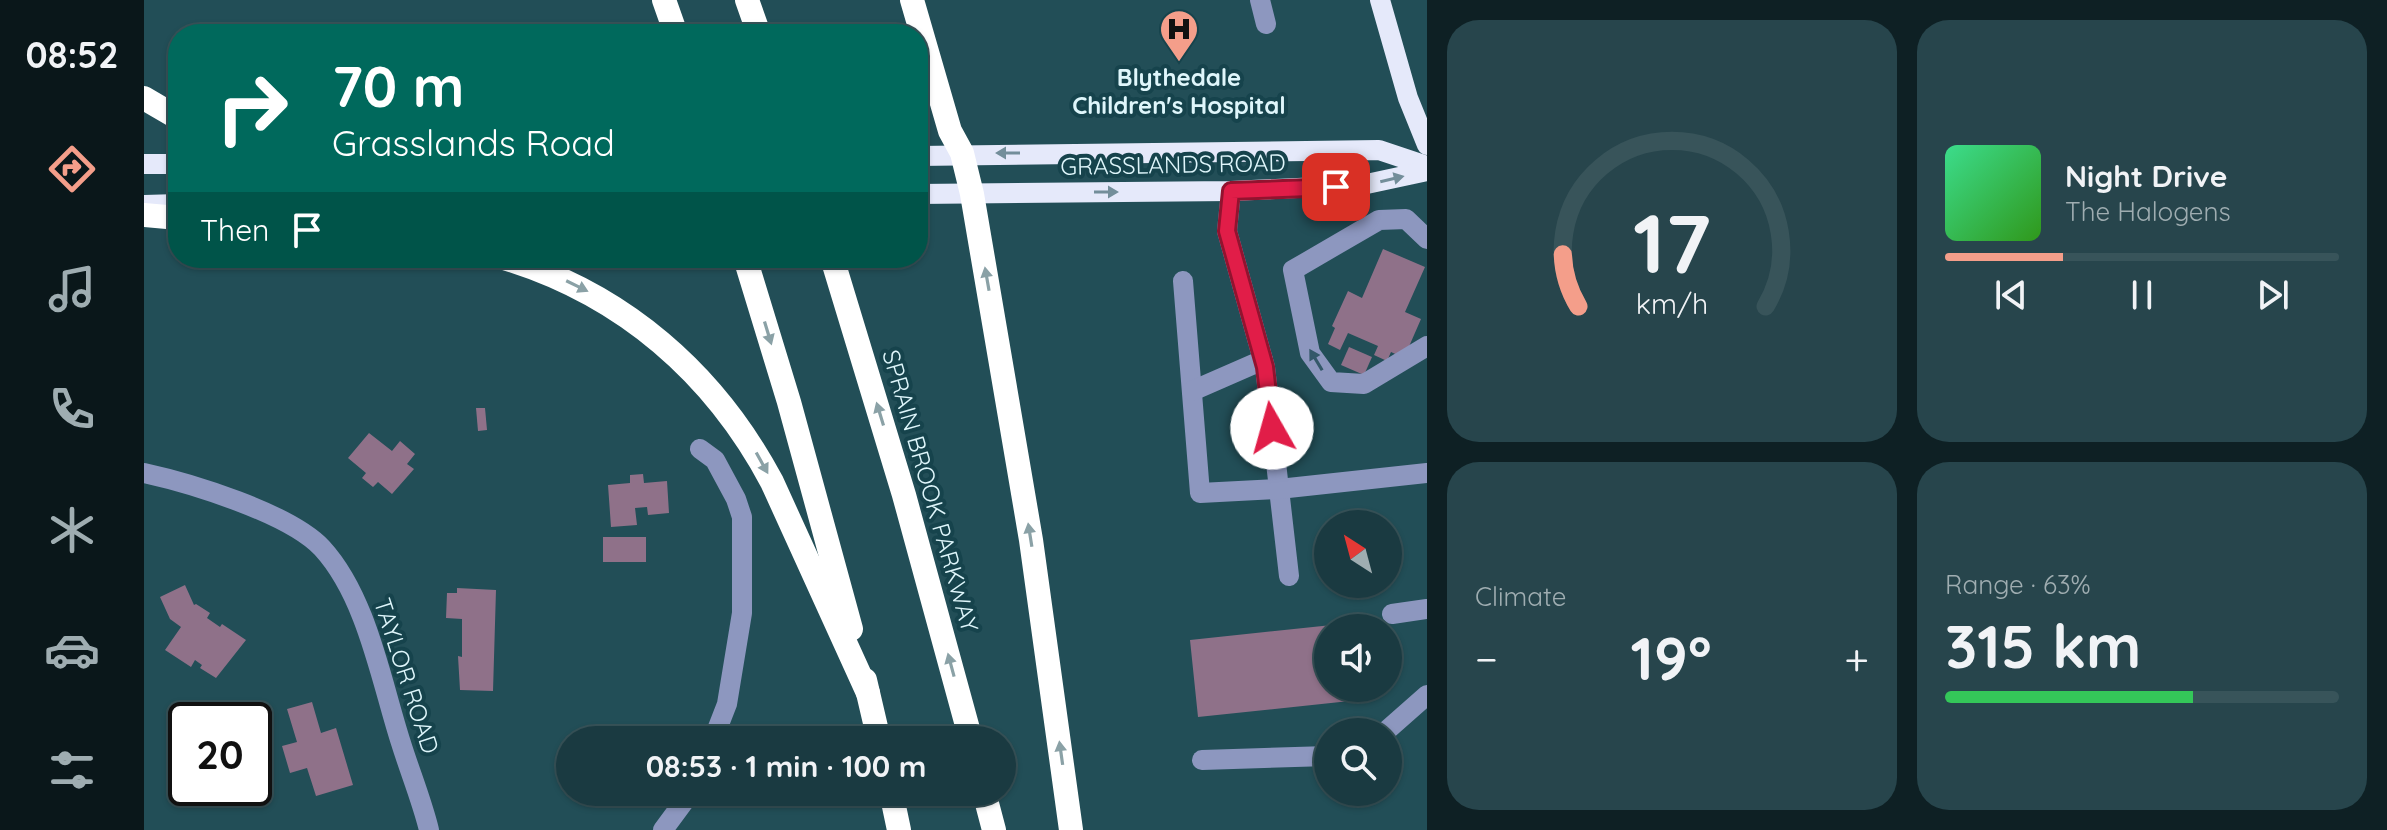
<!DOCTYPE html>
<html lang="en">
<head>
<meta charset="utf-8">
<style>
	:root { --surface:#1a3a41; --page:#27454c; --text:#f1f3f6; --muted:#9fadb1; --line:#38545a; --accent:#f49e8a }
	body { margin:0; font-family:Quicksand,sans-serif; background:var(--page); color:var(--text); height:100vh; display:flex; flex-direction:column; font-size:30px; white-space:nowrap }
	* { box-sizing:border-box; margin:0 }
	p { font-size:26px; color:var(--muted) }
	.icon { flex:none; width:44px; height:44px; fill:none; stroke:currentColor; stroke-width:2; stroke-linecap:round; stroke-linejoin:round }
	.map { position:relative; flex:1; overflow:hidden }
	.sheet { display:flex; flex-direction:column; gap:20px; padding:20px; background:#0e2024; width:960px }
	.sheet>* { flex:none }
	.top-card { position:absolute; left:24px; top:24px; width:760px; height:244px; border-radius:32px; box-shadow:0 2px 6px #0004,0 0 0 2px var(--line); background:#00695c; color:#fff; overflow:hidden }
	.needle { width:52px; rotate:324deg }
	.controls { position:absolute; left:1170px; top:510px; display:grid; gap:16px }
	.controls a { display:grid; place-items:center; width:88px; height:88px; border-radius:50%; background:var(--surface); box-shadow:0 2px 6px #0004,0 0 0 2px var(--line); font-size:40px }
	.speed { position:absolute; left:24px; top:702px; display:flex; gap:16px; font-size:40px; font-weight:700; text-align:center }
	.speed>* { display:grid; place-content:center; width:104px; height:104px; border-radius:50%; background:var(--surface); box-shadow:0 2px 6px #0004,0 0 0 2px var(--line); line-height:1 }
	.speed .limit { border:4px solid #111; border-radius:12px; background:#fff; color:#111 }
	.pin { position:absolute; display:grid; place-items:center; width:68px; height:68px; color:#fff; margin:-34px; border-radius:16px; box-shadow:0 4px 12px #0006 }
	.me { position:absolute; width:88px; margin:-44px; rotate:353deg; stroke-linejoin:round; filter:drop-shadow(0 0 6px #0008) }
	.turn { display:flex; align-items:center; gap:28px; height:168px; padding:0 32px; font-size:36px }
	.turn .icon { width:104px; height:104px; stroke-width:2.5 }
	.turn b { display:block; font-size:56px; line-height:68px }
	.then { display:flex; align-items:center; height:76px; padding:0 32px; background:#0003; gap:16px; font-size:30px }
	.big { font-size:60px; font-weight:800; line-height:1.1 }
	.sheet .tile { flex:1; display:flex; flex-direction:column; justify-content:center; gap:12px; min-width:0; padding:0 28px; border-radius:32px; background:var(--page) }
	.sheet .dial { align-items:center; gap:0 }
	.dial svg { height:208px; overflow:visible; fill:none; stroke:var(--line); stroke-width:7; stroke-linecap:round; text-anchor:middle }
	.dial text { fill:var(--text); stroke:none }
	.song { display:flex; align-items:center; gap:24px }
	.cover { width:96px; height:96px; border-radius:12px; background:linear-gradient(135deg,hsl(150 70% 55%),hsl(110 70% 35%)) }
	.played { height:8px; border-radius:4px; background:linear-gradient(90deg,var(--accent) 30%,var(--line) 30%) }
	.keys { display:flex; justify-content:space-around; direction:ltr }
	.heat { display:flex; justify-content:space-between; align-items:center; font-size:44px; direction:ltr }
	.charge { height:12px; border-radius:6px; background:linear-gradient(90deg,#34c759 63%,var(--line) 0) }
	.sheet .tiles { flex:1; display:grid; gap:20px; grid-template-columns:repeat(2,1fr) }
	.trip { position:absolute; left:412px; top:726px; width:460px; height:80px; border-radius:40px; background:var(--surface); box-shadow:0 2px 6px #0004,0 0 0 2px var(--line); font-weight:800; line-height:80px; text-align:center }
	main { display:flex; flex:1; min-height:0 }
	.tabs { display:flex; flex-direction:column; width:144px; justify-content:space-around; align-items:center; background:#0a171a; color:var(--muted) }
	.tabs .icon { width:56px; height:56px }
	.tabs .active { color:var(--accent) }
	.tabs b { font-size:36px; color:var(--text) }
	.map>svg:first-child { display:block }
</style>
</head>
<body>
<main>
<nav class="tabs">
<b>08:52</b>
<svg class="icon active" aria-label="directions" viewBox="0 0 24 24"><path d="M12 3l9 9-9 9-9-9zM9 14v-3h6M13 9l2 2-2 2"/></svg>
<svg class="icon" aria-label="music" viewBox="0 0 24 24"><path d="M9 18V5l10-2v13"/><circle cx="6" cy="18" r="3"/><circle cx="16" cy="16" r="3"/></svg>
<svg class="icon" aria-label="phone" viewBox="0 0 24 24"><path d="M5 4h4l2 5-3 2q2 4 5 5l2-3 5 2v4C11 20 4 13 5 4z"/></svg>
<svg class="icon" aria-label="climate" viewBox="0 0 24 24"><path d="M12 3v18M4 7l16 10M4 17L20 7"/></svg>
<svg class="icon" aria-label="car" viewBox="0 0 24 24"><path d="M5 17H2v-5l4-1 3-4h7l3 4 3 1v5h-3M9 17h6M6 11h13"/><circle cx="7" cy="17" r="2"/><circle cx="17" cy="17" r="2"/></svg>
<svg class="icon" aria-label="filters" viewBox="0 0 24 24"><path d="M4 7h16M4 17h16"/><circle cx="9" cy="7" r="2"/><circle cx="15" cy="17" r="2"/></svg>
</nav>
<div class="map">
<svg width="1283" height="830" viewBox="0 0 1283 830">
	<rect width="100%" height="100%" fill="#224e57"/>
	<!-- building -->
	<g fill="#8f7189">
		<polygon points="1239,249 1281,267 1261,312 1277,319 1260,358 1247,352 1243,361 1230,355 1234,346 1204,333 1196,350 1184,344 1191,328 1188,326 1204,291 1218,298"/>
		<polygon points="1205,347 1228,357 1220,375 1197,365"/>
		<polygon points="332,408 341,408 343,430 334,431"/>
		<polygon points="225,433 248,451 256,441 271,454 263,464 270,469 248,494 234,482 229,487 218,478 222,473 204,458"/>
		<polygon points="499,474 500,483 523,481 525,513 504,515 503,507 491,508 493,525 467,527 464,485 486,483 486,475"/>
		<rect x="459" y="537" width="43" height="25"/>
		<polygon points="41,585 50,605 52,604 66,613 63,618 76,627 78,624 102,640 72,678 56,668 58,665 51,660 47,667 21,650 37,627 26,619 16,597"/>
		<polygon points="313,588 352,590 349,691 316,690 314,656 318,657 318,619 302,618 303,593 313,593"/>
		<polygon points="1207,623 1208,628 1184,628 1184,688 1214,688 1215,700 1054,717 1046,640"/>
		<polygon points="168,702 177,733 192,728 209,785 172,796 163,768 146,773 138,746 153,742 143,709"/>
	</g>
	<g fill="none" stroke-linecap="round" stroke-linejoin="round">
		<!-- minor -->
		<g stroke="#8d97bf" stroke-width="20">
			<polyline points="1116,0 1122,24"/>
			<polyline points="1087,191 1083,231 1121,367 1145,576"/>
			<polyline points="1283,239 1262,219 1235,220 1149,270 1166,353 1187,382 1220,384 1283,346"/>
			<polyline points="1039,281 1056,493 1135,489 1283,473"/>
			<polyline points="1048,391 1119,360"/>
			<polyline points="556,449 571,460 592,499 598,517 598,613 583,704 569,740"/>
			<path d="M0,473C46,483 145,513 178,548C223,597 237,681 257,743C266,772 278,801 285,830"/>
			<polyline points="1248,614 1283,609"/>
			<polyline points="1241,732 1283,695"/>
			<polyline points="1058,760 1184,756"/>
			<polyline points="519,830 547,792"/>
		</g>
		<!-- major -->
		<g stroke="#e5e9fa" stroke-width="20">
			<polyline points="1236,0 1264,98 1283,145"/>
			<polyline points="774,156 1235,150 1283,166"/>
			<polyline points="0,164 34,164"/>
			<polyline points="774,194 1087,191 1218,185 1283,171"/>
			<polyline points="0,205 34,204"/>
		</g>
		<!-- highway -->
		<g stroke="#fff" stroke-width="24">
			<polyline points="520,0 532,34"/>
			<polyline points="603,0 615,34"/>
			<polyline points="768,0 806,131 818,153 828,194 887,540 927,830"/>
			<polyline points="0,98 34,118"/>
			<polyline points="0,215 34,218"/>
			<path d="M360,258C479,294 570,373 628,482L724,693"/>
			<polyline points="601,258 645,402 707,629"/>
			<polyline points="688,258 760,495 827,740"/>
			<polyline points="721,680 735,740"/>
			<polyline points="747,792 755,830"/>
			<polyline points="840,792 850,830"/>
		</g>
	</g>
	<!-- one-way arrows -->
	<defs><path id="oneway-solid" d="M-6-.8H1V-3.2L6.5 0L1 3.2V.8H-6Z" transform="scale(2)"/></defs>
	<g fill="#738e9a">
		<use href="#oneway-solid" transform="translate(864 153) rotate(-180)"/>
		<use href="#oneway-solid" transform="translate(1248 179) rotate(-13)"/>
		<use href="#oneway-solid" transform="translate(962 192)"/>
	</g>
	<g fill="#8aa1a6">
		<use href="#oneway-solid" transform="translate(843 279) rotate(-100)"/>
		<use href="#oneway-solid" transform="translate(433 286) rotate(26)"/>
		<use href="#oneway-solid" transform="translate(624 333) rotate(73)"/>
		<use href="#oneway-solid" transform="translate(736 414) rotate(-107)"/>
		<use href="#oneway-solid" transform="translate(618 463) rotate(61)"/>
		<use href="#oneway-solid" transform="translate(886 535) rotate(-99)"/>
		<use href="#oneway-solid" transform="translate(807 665) rotate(-105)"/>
		<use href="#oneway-solid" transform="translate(917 753) rotate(-98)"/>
	</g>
	<use fill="#345869" href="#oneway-solid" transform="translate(1172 360) rotate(-121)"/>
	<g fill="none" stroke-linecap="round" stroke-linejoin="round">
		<!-- route casing -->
		<g stroke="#92132f" stroke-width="20">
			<polyline id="route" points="1128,428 1121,367 1083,231 1087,191 1192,187"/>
		</g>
		<!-- route -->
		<use href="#route" stroke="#e11d48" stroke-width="14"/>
	</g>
	<!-- icons -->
	<defs>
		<g id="hospital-pin" transform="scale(2)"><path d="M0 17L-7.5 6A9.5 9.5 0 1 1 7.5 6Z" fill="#f49e8a" stroke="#16434c"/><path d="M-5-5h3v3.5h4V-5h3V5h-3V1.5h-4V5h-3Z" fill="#111"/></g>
	</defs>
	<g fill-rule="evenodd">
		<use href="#hospital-pin" x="1035" y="29"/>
	</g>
	<g text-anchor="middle" stroke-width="8" stroke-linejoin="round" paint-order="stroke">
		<!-- poi labels -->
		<g font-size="24" font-weight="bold" fill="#dff6fb" stroke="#16434c">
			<text x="1035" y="86">Blythedale<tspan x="1035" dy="28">Children's Hospital</tspan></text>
		</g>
		<!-- street labels -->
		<g font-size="24" fill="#dff6fb" stroke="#16434c">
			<text transform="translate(1029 165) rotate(-1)" y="8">GRASSLANDS ROAD</text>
			<text transform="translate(786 491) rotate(74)" y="8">SPRAIN BROOK PARKWAY</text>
			<text transform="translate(262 676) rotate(72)" y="8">TAYLOR ROAD</text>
		</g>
	</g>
</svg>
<div class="controls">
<a><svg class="needle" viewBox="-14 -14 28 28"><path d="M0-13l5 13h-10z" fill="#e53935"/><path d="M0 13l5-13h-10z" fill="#9fadb1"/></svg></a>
<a><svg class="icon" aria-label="sound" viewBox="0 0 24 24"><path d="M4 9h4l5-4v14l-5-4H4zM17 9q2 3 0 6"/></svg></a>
<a><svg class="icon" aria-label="search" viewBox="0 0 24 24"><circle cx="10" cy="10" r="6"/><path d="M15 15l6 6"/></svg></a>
</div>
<div class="speed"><div class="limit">20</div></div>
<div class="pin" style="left:1192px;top:187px;background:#d93025"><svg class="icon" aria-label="arrive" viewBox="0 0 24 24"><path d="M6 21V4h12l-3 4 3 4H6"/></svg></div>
<svg class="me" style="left:1128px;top:428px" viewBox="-20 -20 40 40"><circle r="19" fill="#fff"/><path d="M0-13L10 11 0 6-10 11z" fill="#e11d48"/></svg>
<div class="trip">08:53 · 1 min · 100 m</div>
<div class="top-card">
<div class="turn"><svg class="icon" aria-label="right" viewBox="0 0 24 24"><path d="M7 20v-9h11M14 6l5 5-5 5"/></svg><div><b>70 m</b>Grasslands Road</div></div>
<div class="then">Then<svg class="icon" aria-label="arrive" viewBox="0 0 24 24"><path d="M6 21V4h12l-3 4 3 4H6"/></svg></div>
</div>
</div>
<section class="sheet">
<div class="tiles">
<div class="tile dial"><svg viewBox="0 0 100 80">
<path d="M14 69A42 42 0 1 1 86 69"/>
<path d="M14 69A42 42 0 0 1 8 49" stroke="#f49e8a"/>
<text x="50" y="56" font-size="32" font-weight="700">17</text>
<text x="50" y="72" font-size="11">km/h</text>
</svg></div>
<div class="tile">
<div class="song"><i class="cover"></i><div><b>Night Drive</b><p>The Halogens</p></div></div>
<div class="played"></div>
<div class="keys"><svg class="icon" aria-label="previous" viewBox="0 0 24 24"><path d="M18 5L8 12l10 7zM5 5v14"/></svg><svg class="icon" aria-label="pause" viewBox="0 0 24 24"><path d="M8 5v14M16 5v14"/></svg><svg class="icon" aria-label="next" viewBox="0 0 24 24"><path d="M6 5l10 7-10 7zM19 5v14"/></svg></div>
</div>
<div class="tile"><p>Climate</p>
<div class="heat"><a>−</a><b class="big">19°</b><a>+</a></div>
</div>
<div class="tile"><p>Range · 63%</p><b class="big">315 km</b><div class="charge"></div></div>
</div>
</section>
</main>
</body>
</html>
